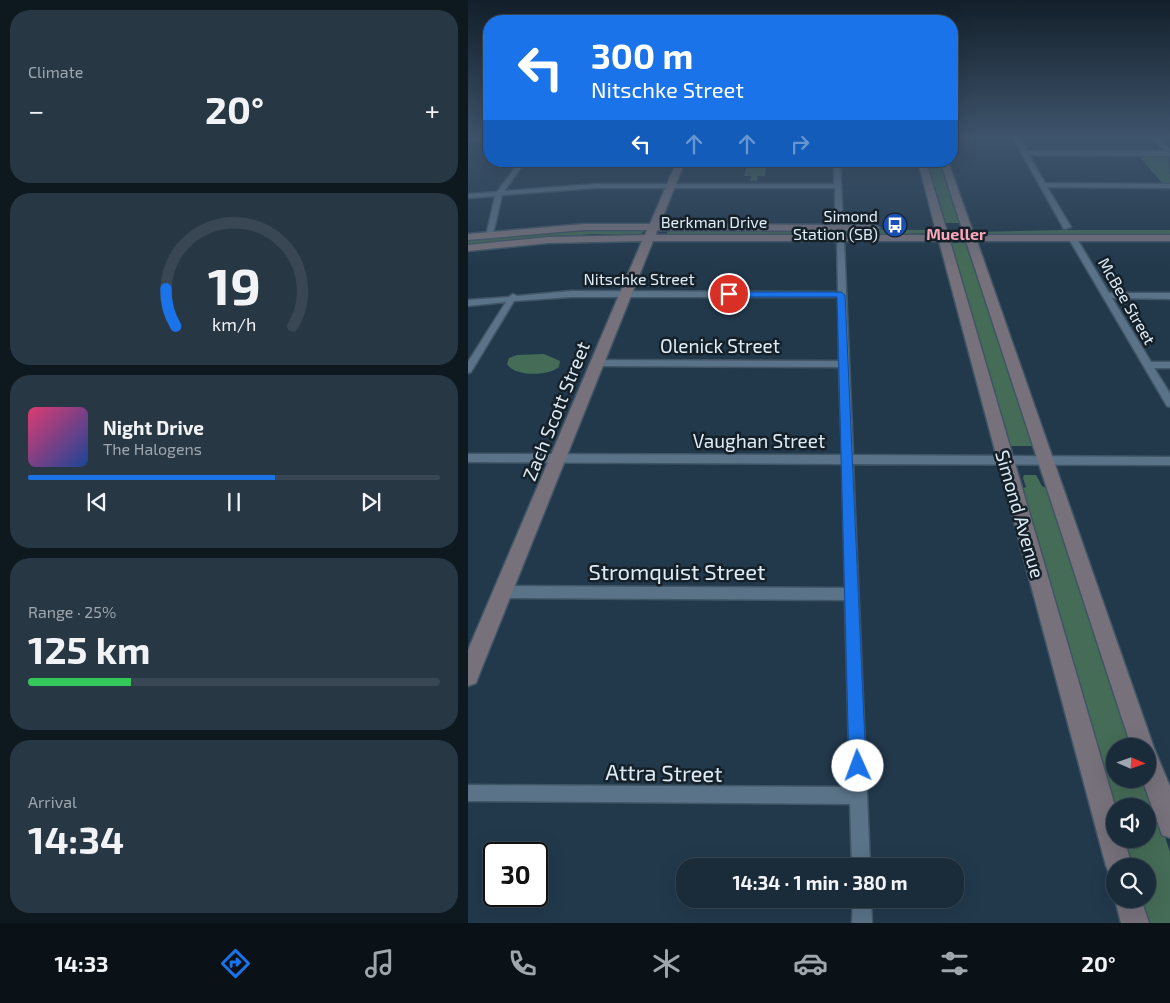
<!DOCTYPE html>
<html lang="en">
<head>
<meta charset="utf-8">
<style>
	:root { --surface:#1a2b39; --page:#273744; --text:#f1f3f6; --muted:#9fa7ae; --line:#384753; --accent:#1a73e8 }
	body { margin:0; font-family:"Exo 2",sans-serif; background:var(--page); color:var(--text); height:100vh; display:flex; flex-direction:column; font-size:19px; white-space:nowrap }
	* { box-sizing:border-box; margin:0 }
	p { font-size:16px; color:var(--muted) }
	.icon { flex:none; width:28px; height:28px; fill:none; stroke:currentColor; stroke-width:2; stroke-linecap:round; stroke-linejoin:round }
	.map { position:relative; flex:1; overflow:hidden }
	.details { display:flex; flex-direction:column; gap:10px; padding:10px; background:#0e181f; width:468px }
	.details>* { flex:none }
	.guide { position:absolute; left:15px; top:15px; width:475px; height:152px; border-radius:20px; box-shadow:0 5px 20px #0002,0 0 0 1px var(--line); background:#1a73e8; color:#fff; overflow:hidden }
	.needle { width:32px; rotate:92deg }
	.tools { position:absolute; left:638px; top:738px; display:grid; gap:10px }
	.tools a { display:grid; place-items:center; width:50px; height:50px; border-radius:50%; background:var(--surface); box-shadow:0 5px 20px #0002,0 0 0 1px var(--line); font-size:25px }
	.speed { position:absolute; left:15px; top:842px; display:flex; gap:10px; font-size:25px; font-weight:700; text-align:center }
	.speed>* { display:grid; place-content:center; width:65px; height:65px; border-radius:50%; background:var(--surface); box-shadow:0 5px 20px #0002,0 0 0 1px var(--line); line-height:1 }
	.speed .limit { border:2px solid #111; border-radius:8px; background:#fff; color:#111 }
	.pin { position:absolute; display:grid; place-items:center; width:42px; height:42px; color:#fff; margin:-21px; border:2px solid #fff; border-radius:50%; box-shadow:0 1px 5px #0007 }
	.me { position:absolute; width:55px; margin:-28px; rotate:358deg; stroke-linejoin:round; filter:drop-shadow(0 0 4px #0008) }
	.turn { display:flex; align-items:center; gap:18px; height:105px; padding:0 25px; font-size:22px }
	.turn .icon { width:65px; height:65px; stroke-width:2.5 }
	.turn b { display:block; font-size:35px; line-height:42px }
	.lanes { display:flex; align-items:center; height:48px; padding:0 25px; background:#0003; justify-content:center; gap:25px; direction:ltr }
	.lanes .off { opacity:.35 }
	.big { font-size:38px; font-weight:700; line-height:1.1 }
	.details .widget { flex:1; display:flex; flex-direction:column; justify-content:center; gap:8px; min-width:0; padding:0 18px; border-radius:20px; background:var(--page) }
	.details .dial { align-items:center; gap:0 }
	.dial svg { height:130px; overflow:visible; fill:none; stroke:var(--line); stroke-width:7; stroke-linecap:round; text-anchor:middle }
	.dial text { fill:var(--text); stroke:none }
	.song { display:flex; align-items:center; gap:15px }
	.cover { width:60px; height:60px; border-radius:8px; background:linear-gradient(135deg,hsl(340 70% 55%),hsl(220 70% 35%)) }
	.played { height:5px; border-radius:2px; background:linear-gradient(90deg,var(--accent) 60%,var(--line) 60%) }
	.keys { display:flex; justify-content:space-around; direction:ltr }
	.heat { display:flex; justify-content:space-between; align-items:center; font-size:28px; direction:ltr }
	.charge { height:8px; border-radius:4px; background:linear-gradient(90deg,#34c759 25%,var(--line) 0) }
	.trip { position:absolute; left:208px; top:858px; width:288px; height:50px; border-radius:20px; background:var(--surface); box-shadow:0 5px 20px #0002,0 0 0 1px var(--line); font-weight:700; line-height:50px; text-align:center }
	.tab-bar { display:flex; height:80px; justify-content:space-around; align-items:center; background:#0a1117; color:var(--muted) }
	.tab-bar .icon { width:35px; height:35px }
	.tab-bar .active { color:var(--accent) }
	.tab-bar b { font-size:22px; color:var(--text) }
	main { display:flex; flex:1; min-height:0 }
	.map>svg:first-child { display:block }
</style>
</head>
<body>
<main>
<section class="details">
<div class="widget"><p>Climate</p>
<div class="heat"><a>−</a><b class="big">20°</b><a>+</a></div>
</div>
<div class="widget dial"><svg viewBox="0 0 100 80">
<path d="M14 69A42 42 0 1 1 86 69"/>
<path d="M14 69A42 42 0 0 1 8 46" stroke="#1a73e8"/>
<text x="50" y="56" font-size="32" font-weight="700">19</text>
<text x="50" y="72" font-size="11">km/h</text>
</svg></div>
<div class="widget">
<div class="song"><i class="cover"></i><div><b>Night Drive</b><p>The Halogens</p></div></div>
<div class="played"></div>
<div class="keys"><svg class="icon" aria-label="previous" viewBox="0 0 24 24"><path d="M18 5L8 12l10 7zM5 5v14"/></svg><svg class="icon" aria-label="pause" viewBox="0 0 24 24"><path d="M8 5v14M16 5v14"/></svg><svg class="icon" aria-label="next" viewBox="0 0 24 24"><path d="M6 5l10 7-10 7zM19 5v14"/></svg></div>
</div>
<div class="widget"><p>Range · 25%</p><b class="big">125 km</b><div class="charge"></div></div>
<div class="widget"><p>Arrival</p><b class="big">14:34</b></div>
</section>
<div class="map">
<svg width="703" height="923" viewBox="0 0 703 923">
	<rect width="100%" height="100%" fill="#22394c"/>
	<!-- green -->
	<g fill="#456c57">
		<polygon points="670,155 701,157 702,183 695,184"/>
		<polygon points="280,161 299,161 297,176 290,176 289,181 282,181 283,176 276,176"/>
		<polygon points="457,161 473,161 491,223 476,223"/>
		<polygon points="104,229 178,230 173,234 124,234 0,246 0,239"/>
		<polygon points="286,229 464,230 468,233 373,236 198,236 200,230"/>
		<polygon points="592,230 702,230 703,236 507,235 506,232"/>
		<polygon points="481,243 499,243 568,446 539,446"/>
		<path d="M76,354L92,361L91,367C81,376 47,377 39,364L41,358L49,355Z"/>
		<polygon points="556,475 568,475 574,486 582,490 667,746 646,746 646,779 678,779 702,852 702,923 676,923 669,899 679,899 679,866 660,866 652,839 679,839 679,806 646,806 551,490 558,487 555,478"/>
	</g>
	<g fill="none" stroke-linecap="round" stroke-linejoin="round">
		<!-- street casing -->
		<g stroke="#405565" stroke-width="3">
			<g id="street">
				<rect x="0" y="138" width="21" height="3"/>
				<polygon points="545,138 551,138 559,151 697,151 684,138 691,138 703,150 703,156 561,155 577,183 703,184 703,188 579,187 603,227 596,229"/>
				<polygon points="52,161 58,161 36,191 128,184 366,184 366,161 372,161 375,227 371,229 367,227 367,188 128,188 34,195 25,234 18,236 27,196 0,198 0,194 29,192"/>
				<polygon points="369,237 376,239 385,455 703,457 703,465 385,464 402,866 384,866 382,804 0,801 0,785 382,787 377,600 34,598 29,596 27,592 29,588 34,586 377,588 374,464 0,462 0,454 374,455 371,367 129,366 124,363 129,360 371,361 370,297 103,297 46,301 3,372 0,373 0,362 38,302 0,306 0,300 41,297 45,294 49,296 103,291 370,292"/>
				<polygon points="602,237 608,237 641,293 703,293 703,299 644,298 683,362 703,362 703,368 686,368 703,395 703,407 699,406 601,239"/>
				<polygon points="385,899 403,899 404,923 384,923"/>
			</g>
		</g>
		<!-- secondary casing -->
		<g stroke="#405565" stroke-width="3">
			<g id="secondary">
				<polygon points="209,161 217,161 192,224 407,225 412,228 407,231 189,230 188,235 469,235 450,161 458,161 480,235 496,235 472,161 480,161 506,235 703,235 703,241 509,241 686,748 703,789 703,838 694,835 674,779 679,779 679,746 663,746 498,241 482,241 647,806 646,839 656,839 664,866 646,866 646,877 642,875 638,866 471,241 185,241 11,675 8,683 0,686 0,650 174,241 80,243 0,251 0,245 80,237 177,235 179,230 116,230 0,240 0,234 116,224 182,224"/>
				<polygon points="647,899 673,899 681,923 653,923"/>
			</g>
		</g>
		<!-- street -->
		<use href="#street" fill="#5a7388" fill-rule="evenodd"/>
		<!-- secondary -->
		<use href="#secondary" fill="#76717b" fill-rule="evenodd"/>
	</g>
	<!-- sky -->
	<linearGradient id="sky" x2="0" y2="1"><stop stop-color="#131f2a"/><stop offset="0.51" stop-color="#3e546c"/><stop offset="1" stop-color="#3e546c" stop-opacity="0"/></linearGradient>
	<rect width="703" height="268" fill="url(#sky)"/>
	<!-- route -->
	<polygon fill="#1a73e8" stroke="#114b97" points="258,292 373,292 377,295 398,766 396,772 390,774 384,772 381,766 369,297 261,297 257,294"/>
	<!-- icons -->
	<defs>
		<g id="bus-disc" transform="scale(1.25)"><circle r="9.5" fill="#1a4fb4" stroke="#152028"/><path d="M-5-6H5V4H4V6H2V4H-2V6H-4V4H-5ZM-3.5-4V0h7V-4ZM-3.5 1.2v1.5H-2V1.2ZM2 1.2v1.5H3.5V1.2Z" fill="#fff"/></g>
	</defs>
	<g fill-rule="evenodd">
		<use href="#bus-disc" x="427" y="225"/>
	</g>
	<g text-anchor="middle" stroke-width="5" stroke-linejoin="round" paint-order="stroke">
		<!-- far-poi labels -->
		<g font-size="16" fill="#deecf8" stroke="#152028" text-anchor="end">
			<text x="410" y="222">Simond<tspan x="410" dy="18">Station (SB)</tspan></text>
		</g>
		<!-- far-street labels -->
		<g font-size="16" fill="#deecf8" stroke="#152028">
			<text x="246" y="228">Berkman Drive</text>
			<text x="171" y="285">Nitschke Street</text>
			<text transform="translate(659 301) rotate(60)" y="6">McBee Street</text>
		</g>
		<!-- far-neighbourhood labels -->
		<g font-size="16" font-weight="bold" fill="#faa7b9" stroke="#152028">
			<text x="488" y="240">Mueller</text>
		</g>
		<!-- street labels -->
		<g font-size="19" fill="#deecf8" stroke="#152028">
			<text x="252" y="353">Olenick Street</text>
			<text transform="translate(88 411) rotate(-68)" y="7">Zach Scott Street</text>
			<text x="291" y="448">Vaughan Street</text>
			<text transform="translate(552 514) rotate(74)" y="7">Simond Avenue</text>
		</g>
		<!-- near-street labels -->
		<g font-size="22" fill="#deecf8" stroke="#152028">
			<text x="209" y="580">Stromquist Street</text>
			<text transform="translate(196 773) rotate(1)" y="8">Attra Street</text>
		</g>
	</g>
</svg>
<div class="tools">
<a><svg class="needle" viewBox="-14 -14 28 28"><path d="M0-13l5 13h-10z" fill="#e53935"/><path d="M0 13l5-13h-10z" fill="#9fa7ae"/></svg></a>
<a><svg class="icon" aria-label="sound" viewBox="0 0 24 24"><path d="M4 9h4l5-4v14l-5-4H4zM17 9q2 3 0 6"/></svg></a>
<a><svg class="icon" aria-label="search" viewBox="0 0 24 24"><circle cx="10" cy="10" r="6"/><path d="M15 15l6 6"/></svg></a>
</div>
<div class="speed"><div class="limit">30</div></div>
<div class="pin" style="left:261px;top:294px;background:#d93025"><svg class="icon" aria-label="arrive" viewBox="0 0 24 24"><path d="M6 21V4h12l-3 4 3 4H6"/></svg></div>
<svg class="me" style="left:390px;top:766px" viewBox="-20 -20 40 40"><circle r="19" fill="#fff"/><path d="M0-13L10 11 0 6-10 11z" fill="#1a73e8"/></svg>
<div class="trip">14:34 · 1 min · 380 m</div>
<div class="guide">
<div class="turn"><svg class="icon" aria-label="left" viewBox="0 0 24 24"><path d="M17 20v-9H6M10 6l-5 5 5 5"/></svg><div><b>300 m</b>Nitschke Street</div></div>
<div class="lanes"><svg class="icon" aria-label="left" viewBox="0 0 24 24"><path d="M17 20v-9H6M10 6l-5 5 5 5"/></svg><svg class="icon off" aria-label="ahead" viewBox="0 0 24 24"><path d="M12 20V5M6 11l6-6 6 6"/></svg><svg class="icon off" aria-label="ahead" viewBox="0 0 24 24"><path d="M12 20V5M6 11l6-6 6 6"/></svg><svg class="icon off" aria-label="right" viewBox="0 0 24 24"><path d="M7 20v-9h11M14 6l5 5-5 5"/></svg></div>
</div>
</div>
</main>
<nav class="tab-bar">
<b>14:33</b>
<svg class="icon active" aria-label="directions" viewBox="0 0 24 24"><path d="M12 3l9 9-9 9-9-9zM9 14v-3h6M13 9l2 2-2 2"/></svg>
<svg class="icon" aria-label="music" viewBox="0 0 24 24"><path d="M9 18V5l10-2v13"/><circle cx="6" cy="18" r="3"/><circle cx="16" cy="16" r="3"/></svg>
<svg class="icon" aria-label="phone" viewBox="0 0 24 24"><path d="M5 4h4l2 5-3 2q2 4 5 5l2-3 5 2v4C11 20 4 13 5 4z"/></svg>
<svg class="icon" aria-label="climate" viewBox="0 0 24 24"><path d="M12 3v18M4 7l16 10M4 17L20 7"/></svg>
<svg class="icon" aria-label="car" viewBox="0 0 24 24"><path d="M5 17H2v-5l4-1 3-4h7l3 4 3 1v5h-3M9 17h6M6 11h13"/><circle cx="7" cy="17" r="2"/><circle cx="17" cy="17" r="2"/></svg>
<svg class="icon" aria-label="filters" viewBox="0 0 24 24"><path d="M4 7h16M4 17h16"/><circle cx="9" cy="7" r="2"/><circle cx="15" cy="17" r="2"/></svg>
<b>20°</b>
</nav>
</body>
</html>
